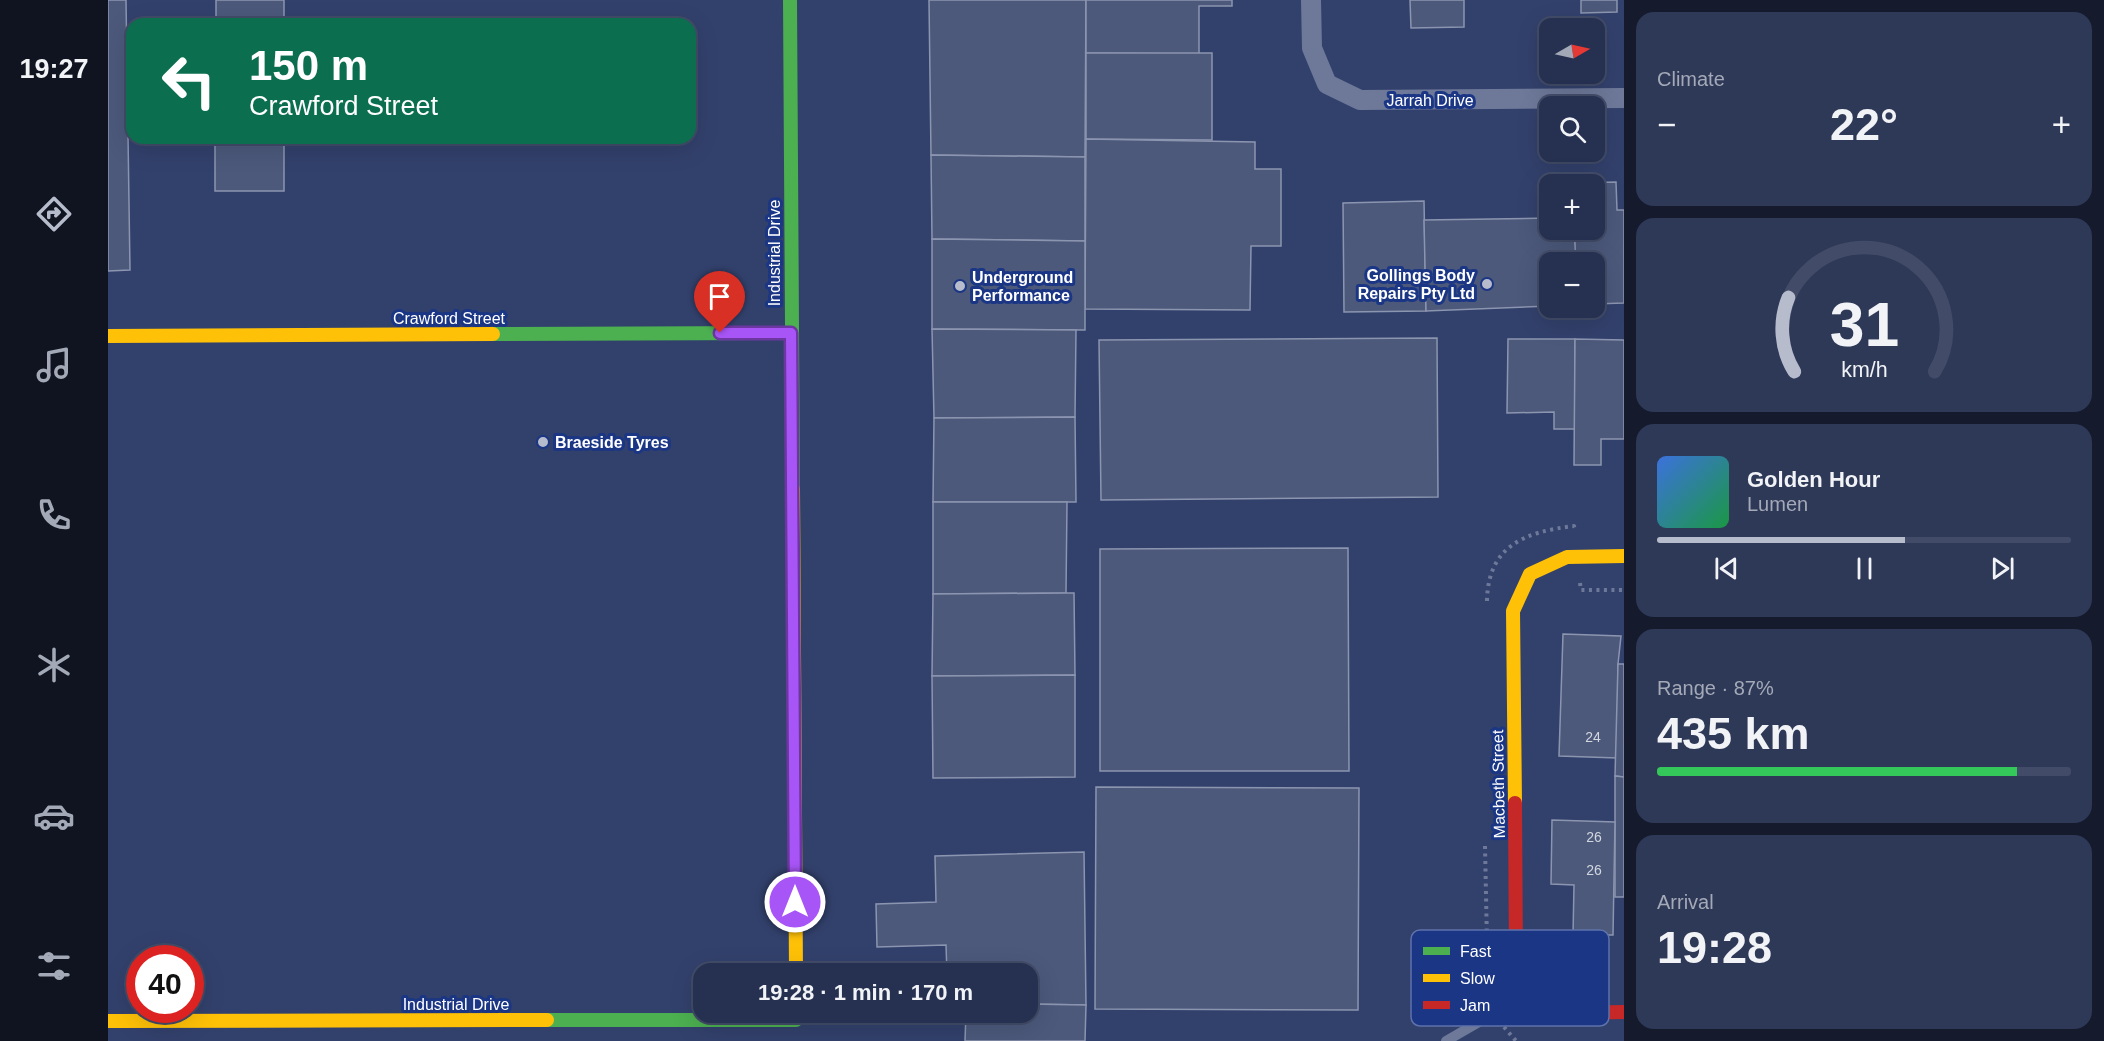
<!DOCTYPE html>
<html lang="en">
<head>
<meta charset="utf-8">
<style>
	:root { --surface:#263151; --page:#2e3958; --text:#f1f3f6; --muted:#a4a9b7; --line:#424c68; --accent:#b7bccc }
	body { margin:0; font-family:Arial,sans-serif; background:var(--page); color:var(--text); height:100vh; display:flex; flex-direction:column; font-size:22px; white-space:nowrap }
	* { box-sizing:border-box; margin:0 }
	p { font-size:20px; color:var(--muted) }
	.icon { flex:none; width:33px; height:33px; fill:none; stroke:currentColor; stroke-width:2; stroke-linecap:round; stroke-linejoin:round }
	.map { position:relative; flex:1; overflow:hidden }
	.side { display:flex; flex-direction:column; gap:12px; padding:12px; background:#151b2d; width:480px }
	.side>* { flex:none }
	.hud { position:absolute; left:18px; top:18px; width:570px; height:126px; border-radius:18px; box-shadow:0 6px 24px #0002,0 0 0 2px var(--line); background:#0b6e4f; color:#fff; overflow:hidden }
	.needle { width:39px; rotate:81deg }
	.tools { position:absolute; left:1431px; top:18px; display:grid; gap:12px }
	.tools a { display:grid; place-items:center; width:66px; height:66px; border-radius:12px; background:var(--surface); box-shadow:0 6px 24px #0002,0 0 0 2px var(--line); font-size:30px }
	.speed { position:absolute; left:18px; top:945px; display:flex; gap:12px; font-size:30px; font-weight:700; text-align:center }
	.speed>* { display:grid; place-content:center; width:78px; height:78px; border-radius:50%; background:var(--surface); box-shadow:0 6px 24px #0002,0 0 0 2px var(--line); line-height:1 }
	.speed .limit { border:9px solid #d22; background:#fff; color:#111 }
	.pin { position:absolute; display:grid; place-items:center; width:51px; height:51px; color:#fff; margin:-62px -26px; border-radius:50% 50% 50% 0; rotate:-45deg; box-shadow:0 0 6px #0007 }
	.pin .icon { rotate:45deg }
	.me { position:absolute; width:66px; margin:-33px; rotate:0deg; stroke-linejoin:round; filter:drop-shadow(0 0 4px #0008) }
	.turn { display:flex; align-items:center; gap:21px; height:126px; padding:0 24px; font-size:27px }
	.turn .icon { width:78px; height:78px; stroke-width:2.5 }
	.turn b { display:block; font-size:42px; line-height:51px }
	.big { font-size:45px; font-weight:700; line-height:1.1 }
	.side .widget { flex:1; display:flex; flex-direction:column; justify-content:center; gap:9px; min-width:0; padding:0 21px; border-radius:18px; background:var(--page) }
	.side .dial { align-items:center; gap:0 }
	.dial svg { height:156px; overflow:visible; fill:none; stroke:var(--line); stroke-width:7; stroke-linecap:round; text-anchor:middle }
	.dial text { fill:var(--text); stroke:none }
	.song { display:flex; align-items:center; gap:18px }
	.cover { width:72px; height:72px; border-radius:9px; background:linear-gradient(135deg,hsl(220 70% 55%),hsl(140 70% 35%)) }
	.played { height:6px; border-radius:3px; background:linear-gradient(90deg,var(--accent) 60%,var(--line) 60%) }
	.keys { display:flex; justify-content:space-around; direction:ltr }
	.heat { display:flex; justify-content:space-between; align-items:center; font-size:33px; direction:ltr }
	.charge { height:9px; border-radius:4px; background:linear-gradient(90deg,#34c759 87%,var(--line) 0) }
	.trip { position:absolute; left:585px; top:963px; width:345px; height:60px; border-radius:18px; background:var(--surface); box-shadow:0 6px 24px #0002,0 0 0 2px var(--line); font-weight:700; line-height:60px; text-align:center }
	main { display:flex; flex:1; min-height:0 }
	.tabs { display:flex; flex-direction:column; width:108px; justify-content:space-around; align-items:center; background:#0f1420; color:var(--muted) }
	.tabs .icon { width:42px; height:42px }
	.tabs .selected { color:var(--accent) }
	.tabs b { font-size:27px; color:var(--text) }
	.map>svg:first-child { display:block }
</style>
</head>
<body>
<main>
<nav class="tabs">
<b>19:27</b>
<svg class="icon selected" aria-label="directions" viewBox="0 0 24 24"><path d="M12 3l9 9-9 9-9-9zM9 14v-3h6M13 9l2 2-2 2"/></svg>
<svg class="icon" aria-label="music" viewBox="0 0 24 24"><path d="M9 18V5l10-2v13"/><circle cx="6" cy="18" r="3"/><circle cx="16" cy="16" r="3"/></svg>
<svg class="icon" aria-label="phone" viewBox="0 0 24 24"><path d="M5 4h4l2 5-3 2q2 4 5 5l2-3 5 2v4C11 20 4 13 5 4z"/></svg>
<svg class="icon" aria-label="climate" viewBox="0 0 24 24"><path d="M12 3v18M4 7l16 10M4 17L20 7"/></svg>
<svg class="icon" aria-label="car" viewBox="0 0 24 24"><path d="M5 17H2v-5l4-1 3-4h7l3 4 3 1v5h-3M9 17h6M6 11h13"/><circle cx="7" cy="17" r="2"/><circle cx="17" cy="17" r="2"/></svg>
<svg class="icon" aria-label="filters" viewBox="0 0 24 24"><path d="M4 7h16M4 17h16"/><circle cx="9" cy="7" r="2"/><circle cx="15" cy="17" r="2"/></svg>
</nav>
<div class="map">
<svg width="1516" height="1041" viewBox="0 0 1516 1041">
	<rect width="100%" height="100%" fill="#32416c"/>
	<!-- building -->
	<g fill="#4c597b" stroke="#8c95b0" stroke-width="1.5">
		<polygon points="0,0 18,0 22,270 0,271"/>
		<rect x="108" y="0" width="68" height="24"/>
		<polygon points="821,0 978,0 977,157 823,155"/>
		<polygon points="978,0 1124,0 1124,6 1091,6 1091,54 978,53"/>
		<polygon points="1302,0 1356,0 1356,27 1303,28"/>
		<polygon points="1473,0 1509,0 1509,12 1473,13"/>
		<polygon points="978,53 1104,53 1104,140 978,139"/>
		<rect x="107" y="138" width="69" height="53"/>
		<polygon points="978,139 1147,142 1147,169 1173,169 1173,246 1143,246 1142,310 977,309"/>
		<polygon points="823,155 977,157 977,241 824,239"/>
		<polygon points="1508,182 1509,210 1516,210 1516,303 1486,304 1486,262 1468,262 1466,230 1486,230 1486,184 1464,183"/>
		<polygon points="1316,201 1318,311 1236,312 1235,203"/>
		<polygon points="1442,218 1442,230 1466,230 1468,262 1442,262 1442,306 1318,311 1316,220"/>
		<polygon points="824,239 977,241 977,330 824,329"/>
		<polygon points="824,329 968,330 967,417 826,418"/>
		<polygon points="1329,338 1330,497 993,500 991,340"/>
		<polygon points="1400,339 1467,339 1467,429 1446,429 1446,412 1399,413"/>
		<polygon points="1467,339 1516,340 1516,439 1493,439 1493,465 1466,465"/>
		<polygon points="967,417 968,502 825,502 826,418"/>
		<polygon points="825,502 959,502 958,593 825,594"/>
		<polygon points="1240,548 1241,771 992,771 992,549"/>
		<polygon points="958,593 966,593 967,675 824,676 825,594"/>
		<polygon points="1455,634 1513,636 1510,664 1509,758 1451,756"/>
		<polygon points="1510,664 1516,664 1516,777 1507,776"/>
		<polygon points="967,675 967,777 825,778 824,676"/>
		<polygon points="1507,776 1516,777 1516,897 1507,897"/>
		<polygon points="988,787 1251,788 1250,1010 987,1009"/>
		<polygon points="1444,820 1507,822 1505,935 1465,935 1466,885 1443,884"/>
		<polygon points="976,852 978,1005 920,1004 920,974 839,974 838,945 769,947 768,904 828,902 827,856"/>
		<polygon points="920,1004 978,1005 977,1041 857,1041 858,1012 920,1012"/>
	</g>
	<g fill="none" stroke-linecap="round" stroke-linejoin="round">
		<!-- path -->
		<g stroke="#6e799a" stroke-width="4" stroke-dasharray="3 4.5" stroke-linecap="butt">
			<polyline points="1472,583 1473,590 1516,590"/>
			<path d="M1379,601C1380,546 1416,532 1466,526L1467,531"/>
			<polyline points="1377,846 1379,943"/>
			<polyline points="1383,974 1380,986 1384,995"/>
			<polyline points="1396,1027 1408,1041"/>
		</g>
		<!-- lane -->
		<polyline stroke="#6e799a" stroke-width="10" points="1338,1041 1423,992"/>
		<!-- street -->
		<polyline stroke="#6e799a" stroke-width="20" points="1203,0 1204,48 1219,84 1252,100 1516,98"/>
		<!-- fast -->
		<g stroke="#4caf50" stroke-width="14">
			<polyline points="682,0 685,489"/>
			<polyline points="385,334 683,333"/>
			<polyline points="439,1020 688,1020 688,1012"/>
		</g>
		<!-- slow -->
		<g stroke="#ffc107" stroke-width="14">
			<polyline points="0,336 385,334"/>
			<polyline points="685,489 688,974"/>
			<polyline points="1407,803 1405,611 1422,574 1459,557 1516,556"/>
			<polyline points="0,1021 439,1020"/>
		</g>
		<!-- jam -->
		<polyline stroke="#c62828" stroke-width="14" points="1407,803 1408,962 1427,997 1462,1013 1516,1012"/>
	</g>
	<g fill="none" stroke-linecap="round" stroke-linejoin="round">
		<!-- route casing -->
		<g stroke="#6d37a1" stroke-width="15">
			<polyline id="route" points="612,333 683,333 687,902"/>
		</g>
		<!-- route -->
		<use href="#route" stroke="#a855f7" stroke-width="10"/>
	</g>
	<!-- markers -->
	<g fill="#b7bccc" stroke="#1a3684" stroke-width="2">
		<circle cx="1379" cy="284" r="6"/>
		<circle cx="852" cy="286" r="6"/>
		<circle cx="435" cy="442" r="6"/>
	</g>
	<g text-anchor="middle" stroke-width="6" stroke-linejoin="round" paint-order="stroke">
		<!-- number labels -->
		<g font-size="14" fill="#d2d6de">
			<text x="1485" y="742">24</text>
			<text x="1486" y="842">26</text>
			<text x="1486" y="875">26</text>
		</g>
		<!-- street labels -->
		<g font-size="16" fill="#fff" stroke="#1a3684">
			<text x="1322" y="106">Jarrah Drive</text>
			<text transform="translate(666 253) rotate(-90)" y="6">Industrial Drive</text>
			<text x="341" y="324">Crawford Street</text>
			<text transform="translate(1390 784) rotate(-91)" y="6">Macbeth Street</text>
			<text x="348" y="1010">Industrial Drive</text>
		</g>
		<!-- poi labels -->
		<g font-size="16" font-weight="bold" fill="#fff" stroke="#1a3684" text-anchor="start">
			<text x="1367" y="281" text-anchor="end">Gollings Body<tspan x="1367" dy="18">Repairs Pty Ltd</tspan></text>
			<text x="864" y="283">Underground<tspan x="864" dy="18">Performance</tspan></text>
			<text x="447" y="448">Braeside Tyres</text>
		</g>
	</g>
	<!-- legend -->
	<rect x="1303" y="930" width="198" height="96" rx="9" fill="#1a3684" stroke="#5f72a9" stroke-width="1.5"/>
	<rect x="1315" y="947" width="27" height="8" fill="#4caf50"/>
	<rect x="1315" y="974" width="27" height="8" fill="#ffc107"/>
	<rect x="1315" y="1001" width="27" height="8" fill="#c62828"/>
	<g font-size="16" fill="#fff">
		<text x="1352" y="957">Fast</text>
		<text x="1352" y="984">Slow</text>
		<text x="1352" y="1011">Jam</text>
	</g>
</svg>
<div class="tools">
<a><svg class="needle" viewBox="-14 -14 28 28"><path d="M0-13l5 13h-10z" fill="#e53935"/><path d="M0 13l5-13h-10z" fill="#a4a9b7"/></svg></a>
<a><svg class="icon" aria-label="search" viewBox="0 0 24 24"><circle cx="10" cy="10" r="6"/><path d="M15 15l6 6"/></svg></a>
<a>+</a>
<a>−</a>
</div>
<div class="speed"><div class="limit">40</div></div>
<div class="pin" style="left:612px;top:333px;background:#d93025"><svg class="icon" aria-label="arrive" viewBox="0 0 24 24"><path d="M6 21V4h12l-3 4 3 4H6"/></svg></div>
<svg class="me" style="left:687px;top:902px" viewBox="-20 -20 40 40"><circle r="17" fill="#a855f7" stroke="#fff" stroke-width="3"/><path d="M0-11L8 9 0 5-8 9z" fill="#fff"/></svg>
<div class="trip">19:28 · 1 min · 170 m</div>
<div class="hud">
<div class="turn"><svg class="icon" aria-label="left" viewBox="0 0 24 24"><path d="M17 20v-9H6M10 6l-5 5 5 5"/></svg><div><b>150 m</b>Crawford Street</div></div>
</div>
</div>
<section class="side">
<div class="widget"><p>Climate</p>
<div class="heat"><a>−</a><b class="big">22°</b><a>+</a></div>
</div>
<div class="widget dial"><svg viewBox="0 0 100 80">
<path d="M14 69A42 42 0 1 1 86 69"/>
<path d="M14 69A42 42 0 0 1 11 31" stroke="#b7bccc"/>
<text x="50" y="56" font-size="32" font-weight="700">31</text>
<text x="50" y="72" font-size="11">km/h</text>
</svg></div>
<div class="widget">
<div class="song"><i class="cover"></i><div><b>Golden Hour</b><p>Lumen</p></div></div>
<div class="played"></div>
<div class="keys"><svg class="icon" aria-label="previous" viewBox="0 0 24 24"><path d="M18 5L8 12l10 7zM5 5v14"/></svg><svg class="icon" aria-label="pause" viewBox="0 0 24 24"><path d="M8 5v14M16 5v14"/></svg><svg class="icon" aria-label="next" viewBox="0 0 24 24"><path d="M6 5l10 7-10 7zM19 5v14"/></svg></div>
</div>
<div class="widget"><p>Range · 87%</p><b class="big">435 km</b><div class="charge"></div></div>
<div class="widget"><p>Arrival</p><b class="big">19:28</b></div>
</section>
</main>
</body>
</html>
